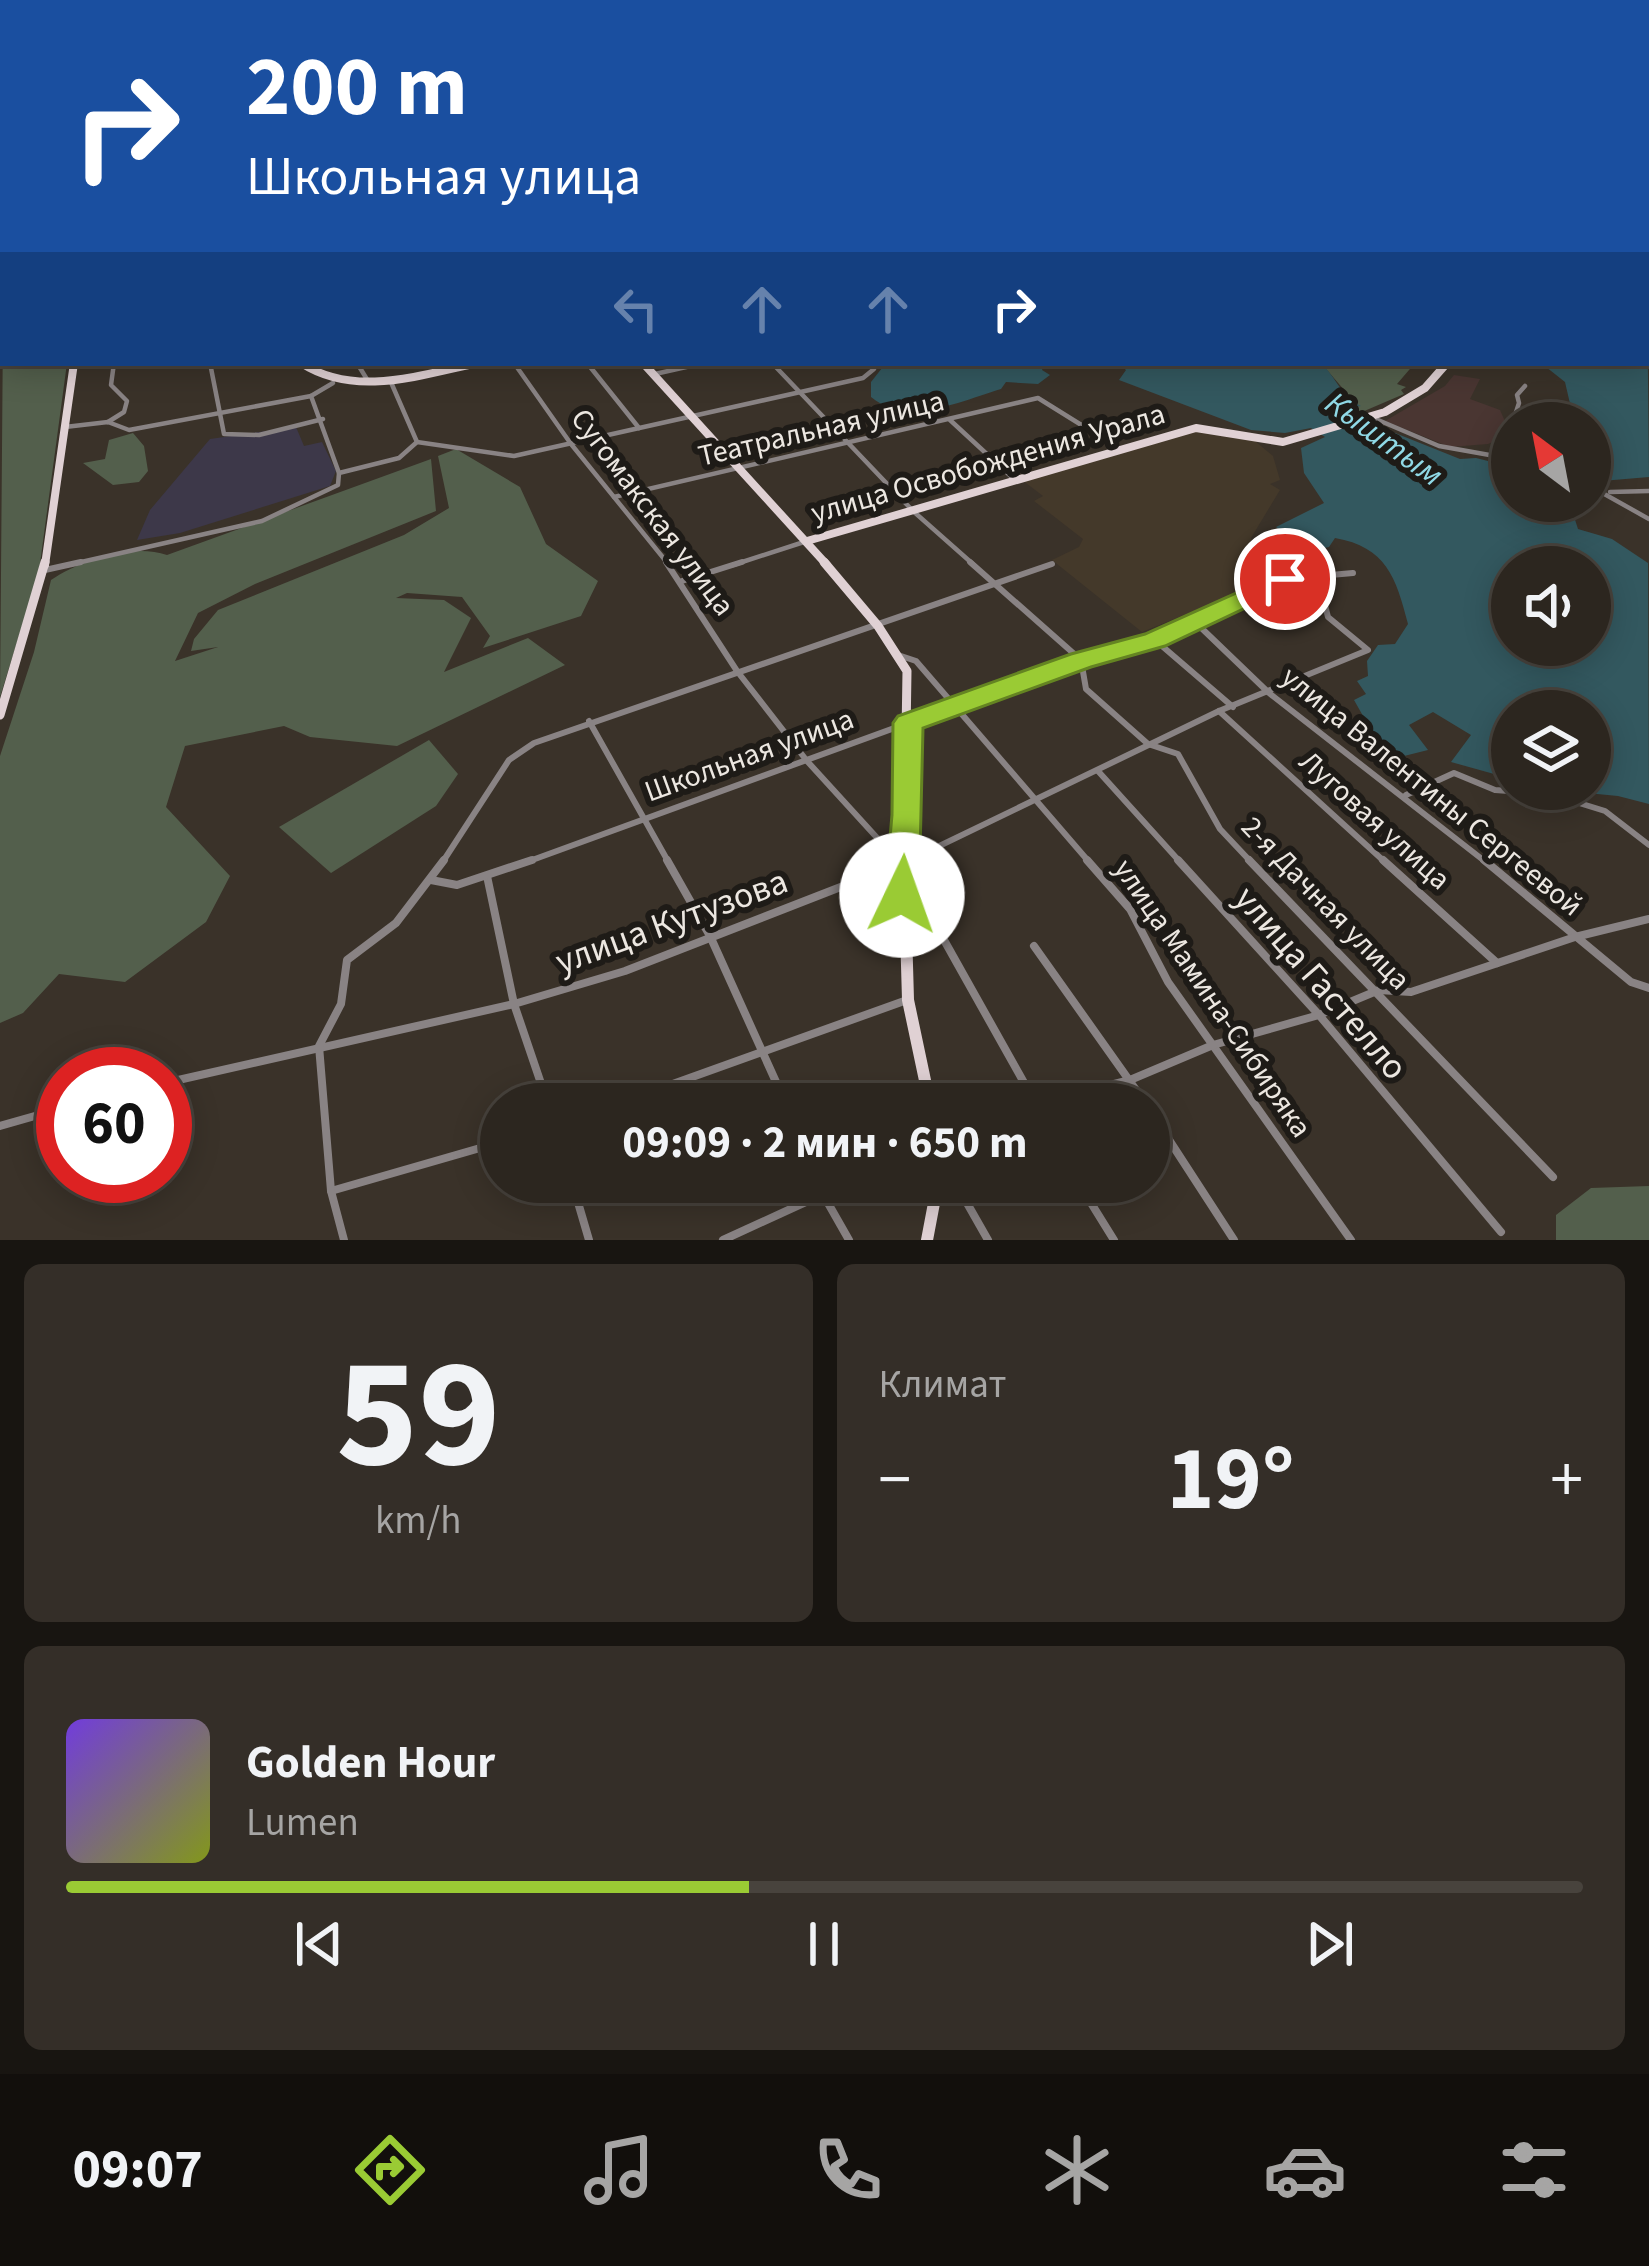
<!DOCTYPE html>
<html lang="ru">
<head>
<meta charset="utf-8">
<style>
	:root { --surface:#2c261f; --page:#342e28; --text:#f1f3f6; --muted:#a6a5a4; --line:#48433d; --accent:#9acb34 }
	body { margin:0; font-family:"Source Sans 3",sans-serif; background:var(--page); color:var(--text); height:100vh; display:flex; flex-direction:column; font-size:45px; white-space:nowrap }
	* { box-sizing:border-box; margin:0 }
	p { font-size:39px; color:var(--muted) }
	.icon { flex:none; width:66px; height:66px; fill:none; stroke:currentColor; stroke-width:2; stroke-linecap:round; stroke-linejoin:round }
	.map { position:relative; height:1240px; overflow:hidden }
	.side { display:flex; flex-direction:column; gap:24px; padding:24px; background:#181511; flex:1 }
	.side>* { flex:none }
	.guide { position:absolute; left:0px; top:0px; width:1650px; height:366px; box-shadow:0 6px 30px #0003,0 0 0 3px var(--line); background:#1a4fa0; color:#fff; overflow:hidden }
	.needle { width:78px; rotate:328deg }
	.buttons { position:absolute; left:1491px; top:402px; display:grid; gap:24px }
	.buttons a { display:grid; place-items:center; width:120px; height:120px; border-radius:50%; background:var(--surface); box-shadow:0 6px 30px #0003,0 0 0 3px var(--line); font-size:60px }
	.speed { position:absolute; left:36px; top:1047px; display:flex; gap:24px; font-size:60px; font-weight:700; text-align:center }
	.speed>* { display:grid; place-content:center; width:156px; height:156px; border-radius:50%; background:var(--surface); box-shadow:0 6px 30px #0003,0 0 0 3px var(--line); line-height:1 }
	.speed .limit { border:18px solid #d22; background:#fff; color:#111 }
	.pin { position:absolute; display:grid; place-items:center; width:102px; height:102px; color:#fff; margin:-51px; border:6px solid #fff; border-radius:50%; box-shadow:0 3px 12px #0007 }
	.me { position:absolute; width:132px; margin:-66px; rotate:3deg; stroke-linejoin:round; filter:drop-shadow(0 0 9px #0008) }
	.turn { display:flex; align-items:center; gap:42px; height:252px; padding:0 48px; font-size:54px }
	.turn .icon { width:156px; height:156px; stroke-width:2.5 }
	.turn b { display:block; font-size:84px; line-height:102px }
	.lanes { display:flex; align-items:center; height:114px; padding:0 48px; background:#0003; justify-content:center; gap:60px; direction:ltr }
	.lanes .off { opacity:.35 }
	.big { font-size:90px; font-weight:700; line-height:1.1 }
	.side .tile { flex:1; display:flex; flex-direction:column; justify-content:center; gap:18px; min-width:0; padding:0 42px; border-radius:18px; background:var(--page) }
	.side .dial { align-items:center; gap:0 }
	.dial b { font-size:156px; line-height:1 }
	.song { display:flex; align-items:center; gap:36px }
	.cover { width:144px; height:144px; border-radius:18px; background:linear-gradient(135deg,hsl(260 70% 55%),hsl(70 70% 35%)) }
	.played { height:12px; border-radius:6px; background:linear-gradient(90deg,var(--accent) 45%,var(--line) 45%) }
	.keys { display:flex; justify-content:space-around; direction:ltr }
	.heat { display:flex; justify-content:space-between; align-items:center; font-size:66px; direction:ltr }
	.side .tiles { flex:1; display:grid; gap:24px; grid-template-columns:1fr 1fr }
	.tile:last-child { grid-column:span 2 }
	.trip { position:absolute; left:480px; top:1083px; width:690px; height:120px; border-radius:60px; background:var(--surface); box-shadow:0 6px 30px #0003,0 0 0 3px var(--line); font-weight:700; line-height:120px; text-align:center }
	.dock { display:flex; height:192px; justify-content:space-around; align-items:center; background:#120f0c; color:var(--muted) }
	.dock .icon { width:84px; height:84px }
	.dock .current { color:var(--accent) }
	.dock b { font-size:54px; color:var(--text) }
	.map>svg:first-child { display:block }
</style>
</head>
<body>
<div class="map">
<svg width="1649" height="1240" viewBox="0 0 1649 1240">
	<rect width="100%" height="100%" fill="#3a3229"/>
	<!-- built -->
	<polygon fill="#44392a" points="1205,429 1255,441 1273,456 1280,480 1270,484 1280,490 1251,538 1273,579 1142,632 1052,560 1079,547 1083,539 1034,501 1043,496 1022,480"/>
	<!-- industrial -->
	<polygon fill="#3d3849" points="296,427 304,446 322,442 336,471 330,486 180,533 137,540 150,510 210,439"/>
	<!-- education -->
	<polygon fill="#4a3632" points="1454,375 1480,379 1470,399 1500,410 1507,426 1502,438 1488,444 1450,447 1385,421 1445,386"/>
	<!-- green -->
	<g fill="#535f4c">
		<polygon points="3,323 3,363 67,363 39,571 0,697"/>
		<polygon points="1321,363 1415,363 1397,384 1406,387 1401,390 1404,394 1355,415 1357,405"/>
		<polygon points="133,433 144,446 148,471 139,482 113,485 83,463 105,459 109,440"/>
		<path d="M456,449L520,487L546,544L598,581L581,616L483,648L490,636L462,597L407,593L396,598L444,600L471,618L444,672L528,638L565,665L397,746L310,737L284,726L185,746L166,807L230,876L206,922L125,982L59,974L23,1013L0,1023V756L34,652L51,580C81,560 132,543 167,555L431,459L436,511L255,584L198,613L175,661L218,647L191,651L194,639L218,610L404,535L449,508L438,456Z"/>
		<polygon points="429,740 458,774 436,806 331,873 279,827"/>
		<polygon points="1649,1186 1649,1240 1556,1240 1556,1215 1591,1188"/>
	</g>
	<!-- water -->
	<g fill="#33585f" fill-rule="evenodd">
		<polygon points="1647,281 1649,477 1590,482 1590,423 1563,423 1571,408 1565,382 1541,363 1647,363"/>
		<path d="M886,363H1045L1042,370L1050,375L1038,384L1006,382L1001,389C961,401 907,427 871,397V382Z"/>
		<path d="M1118,363H1321C1336,377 1342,398 1361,406L1354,407L1355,415L1335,422L1347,431H1390L1460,459L1476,458L1512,467V501H1569L1578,529L1612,539L1648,563L1649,804L1618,796L1545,789H1590V711H1512V779L1451,762L1471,735L1433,712L1409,725L1428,750L1392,759L1357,732L1367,723L1354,700L1366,694L1357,681L1368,676L1367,661L1378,645L1395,644L1408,624C1396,577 1386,547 1335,538L1329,547L1298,554L1291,538L1276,527L1324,503L1304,473L1301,448L1325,437L1311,428L1285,433L1251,430L1119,380L1126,370ZM1512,567H1590V645H1512Z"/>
	</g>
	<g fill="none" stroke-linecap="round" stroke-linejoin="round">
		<!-- river -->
		<polyline stroke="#33585f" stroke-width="6" points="144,3 149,0"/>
		<!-- minor-far3 -->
		<g stroke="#898384" stroke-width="3">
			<polyline points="717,0 721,3"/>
			<polyline points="800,0 805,3"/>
			<polyline points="966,0 974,3"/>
			<polyline points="1125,0 1130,3"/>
			<polyline points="1251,0 1257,3"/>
			<polyline points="1429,0 1436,3"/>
			<polyline points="1472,0 1480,3"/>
			<polyline points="1518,0 1526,3"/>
			<polyline points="297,3 313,0"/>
			<polyline points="516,3 521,0"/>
			<polyline points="684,3 710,0"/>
			<polyline points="865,3 884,0"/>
			<polyline points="1337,3 1359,0"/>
		</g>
		<!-- minor-far2 -->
		<g stroke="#898384" stroke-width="4.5">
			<polyline points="210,363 224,434 259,435 323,419"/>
			<polyline points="357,363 368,381"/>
			<polyline points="514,363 571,444 669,565"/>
			<polyline points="587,363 639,428"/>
			<polyline points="772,363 913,511 974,565"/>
			<polyline points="655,374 704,363"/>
			<polyline points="390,380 417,442"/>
			<polyline points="333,383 311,396 339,473"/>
			<polyline points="1371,417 1439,446 1512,459"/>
			<polyline points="950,420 1016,481"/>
			<polyline points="108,422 124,412 127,401 111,385 114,363"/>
			<polyline points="65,427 108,422 129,430 311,396"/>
			<polyline points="1494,450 1506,443 1519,403 1517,395 1525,386"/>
			<polyline points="1590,486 1649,519"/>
			<polyline points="1610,492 1649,491"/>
			<polyline points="614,497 1038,398 1120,449"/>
			<polyline points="68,565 262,521 338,485 339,473 399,458 417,442 514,456 863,378 874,369 869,363"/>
			<polyline points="733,565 807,541"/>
		</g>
		<!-- minor-far1 -->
		<g stroke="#898384" stroke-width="6">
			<polyline points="666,562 737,671 807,761 900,863"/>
			<polyline points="970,562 1081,660 1086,689 1148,744 1178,754 1220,829 1252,863"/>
			<polyline points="45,570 81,562"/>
			<polyline points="1308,577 1353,573"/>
			<polyline points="682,581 742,562"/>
			<polyline points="1193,620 1269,693 1487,863"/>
			<polyline points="1155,640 1233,707"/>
			<polyline points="898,655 916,661 1090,863"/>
			<polyline points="1219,711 1386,863"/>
			<polyline points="589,721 669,863"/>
			<polyline points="1098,771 1181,863"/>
			<polyline points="1406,795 1454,773 1495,790 1550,794 1605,811 1649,845"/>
			<polyline points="442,863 509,760 534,743 1052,564"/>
			<polyline points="524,863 1081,660 1155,640 1283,580"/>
			<polyline points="904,863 1219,711 1368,650 1328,617 1319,582 1285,579 1268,567"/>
		</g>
		<!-- minor -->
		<g stroke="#898384" stroke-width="8">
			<polyline points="667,860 710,936 786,1104"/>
			<polyline points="1087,860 1130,909 1168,982 1351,1240"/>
			<polyline points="1178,860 1319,1015 1501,1232"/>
			<polyline points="1249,860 1553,1177"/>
			<polyline points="1383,860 1497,963"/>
			<polyline points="1484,860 1631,982 1649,988"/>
			<polyline points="907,874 1036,1104 1130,1080 1213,1045 1319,1015 1379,990 1411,992 1575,937 1649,919"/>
			<polyline points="487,876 514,1004 548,1104"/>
			<polyline points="431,880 457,885 532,860"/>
			<polyline points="1034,946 1146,1104"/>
			<polyline points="165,1083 514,1004 625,971 910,860"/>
			<polyline points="617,1104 907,1000"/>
			<polyline points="1149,1109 1234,1240"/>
			<polyline points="0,1126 63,1108"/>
			<polyline points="572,1182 589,1240"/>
			<polyline points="816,1182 849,1240"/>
			<polyline points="955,1182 988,1240"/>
			<polyline points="1078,1182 1114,1240"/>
			<polyline points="331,1191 501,1142"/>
			<polyline points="344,1240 331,1191 319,1046 341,1004 347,960 396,923 444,860"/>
			<polyline points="723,1240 821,1195"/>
		</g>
		<!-- major-far3 -->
		<g stroke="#e0d1d4" stroke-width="4.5">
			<polyline points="1051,0 1057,3"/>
			<polyline points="1603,0 1612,3"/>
		</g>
		<!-- major-far2 -->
		<g stroke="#e0d1d4" stroke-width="8">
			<path d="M301,363C355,398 420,375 478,363"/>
			<polyline points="643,363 827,565"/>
			<polyline points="807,541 1196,428 1283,442 1385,412 1425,388 1447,363"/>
			<polyline points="45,565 74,363"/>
		</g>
		<!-- major-far1 -->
		<g stroke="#e0d1d4" stroke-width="9">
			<polyline points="824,562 878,626 907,671 904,863"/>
			<polyline points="0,715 45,562"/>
		</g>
		<!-- major -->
		<g stroke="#e0d1d4" stroke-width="12">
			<polyline points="904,860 908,1000 930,1104"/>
			<polyline points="927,1240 938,1182"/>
		</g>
		<!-- rail -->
		<polyline stroke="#918a83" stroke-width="3" stroke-dasharray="8 8" stroke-linecap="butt" points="194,3 199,0"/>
	</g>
	<!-- route -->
	<polygon fill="#9acb34" stroke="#648422" stroke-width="3" points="1285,571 1298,579 1294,585 1165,646 1091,667 923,728 919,895 914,904 902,908 890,904 885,895 892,815 893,723 898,716 1071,654 1145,634"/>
	<g text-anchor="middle" stroke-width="12" stroke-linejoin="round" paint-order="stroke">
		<!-- street labels -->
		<g font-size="30" fill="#ece7e1" stroke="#1e1b17">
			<text transform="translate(821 428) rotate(-13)" y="10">Театральная улица</text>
			<text transform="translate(988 463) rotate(-16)" y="10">улица Освобождения Урала</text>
			<text transform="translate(653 512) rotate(53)" y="10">Сугомакская улица</text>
			<text transform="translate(749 755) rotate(-20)" y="10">Школьная улица</text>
			<text transform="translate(1432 791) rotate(39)" y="10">улица Валентины Сергеевой</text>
			<text transform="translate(1375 820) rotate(42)" y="10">Луговая улица</text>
			<text transform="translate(1326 903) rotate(46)" y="10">2-я Дачная улица</text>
			<text transform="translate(1213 998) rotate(56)" y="10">улица Мамина-Сибиряка</text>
		</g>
		<!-- water labels -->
		<g font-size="33" font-style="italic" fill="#90d9e6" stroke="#1e1b17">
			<text transform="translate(1385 438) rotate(36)" y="12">Кыштым</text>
		</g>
		<!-- near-street labels -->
		<g font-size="36" fill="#ece7e1" stroke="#1e1b17">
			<text transform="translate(671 920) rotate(-20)" y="13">улица Кутузова</text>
			<text transform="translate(1322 982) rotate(49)" y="13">улица Гастелло</text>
		</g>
	</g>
</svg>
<div class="buttons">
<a><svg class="needle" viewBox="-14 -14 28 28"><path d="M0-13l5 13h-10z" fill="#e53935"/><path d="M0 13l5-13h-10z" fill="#a6a5a4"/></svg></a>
<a><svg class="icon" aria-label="sound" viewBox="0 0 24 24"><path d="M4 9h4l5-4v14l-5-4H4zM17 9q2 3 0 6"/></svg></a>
<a><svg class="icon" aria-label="layers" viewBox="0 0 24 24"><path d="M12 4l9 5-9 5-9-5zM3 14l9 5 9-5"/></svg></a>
</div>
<div class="speed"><div class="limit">60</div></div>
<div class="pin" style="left:1285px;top:579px;background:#d93025"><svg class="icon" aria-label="arrive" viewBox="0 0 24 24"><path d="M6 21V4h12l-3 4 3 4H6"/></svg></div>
<svg class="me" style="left:902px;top:895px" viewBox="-20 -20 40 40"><circle r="19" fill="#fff"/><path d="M0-13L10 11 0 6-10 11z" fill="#9acb34"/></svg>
<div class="trip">09:09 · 2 мин · 650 m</div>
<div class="guide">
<div class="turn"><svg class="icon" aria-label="right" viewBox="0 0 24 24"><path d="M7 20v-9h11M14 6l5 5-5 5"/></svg><div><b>200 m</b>Школьная улица</div></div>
<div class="lanes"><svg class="icon off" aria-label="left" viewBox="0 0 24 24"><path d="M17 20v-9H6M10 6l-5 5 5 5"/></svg><svg class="icon off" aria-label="ahead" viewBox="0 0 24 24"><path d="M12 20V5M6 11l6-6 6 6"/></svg><svg class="icon off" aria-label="ahead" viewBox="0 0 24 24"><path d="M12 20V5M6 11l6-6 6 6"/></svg><svg class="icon" aria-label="right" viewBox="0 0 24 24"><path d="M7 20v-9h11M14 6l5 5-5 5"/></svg></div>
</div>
</div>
<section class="side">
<div class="tiles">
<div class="tile dial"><b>59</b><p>km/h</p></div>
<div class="tile"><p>Климат</p>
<div class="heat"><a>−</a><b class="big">19°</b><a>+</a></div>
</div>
<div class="tile">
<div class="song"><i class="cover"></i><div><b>Golden Hour</b><p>Lumen</p></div></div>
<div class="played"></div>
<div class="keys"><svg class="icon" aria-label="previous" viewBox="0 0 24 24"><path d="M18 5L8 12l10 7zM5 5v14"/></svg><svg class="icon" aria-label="pause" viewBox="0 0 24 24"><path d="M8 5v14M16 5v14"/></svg><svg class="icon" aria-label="next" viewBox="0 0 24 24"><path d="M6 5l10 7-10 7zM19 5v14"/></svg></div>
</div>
</div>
</section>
<nav class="dock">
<b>09:07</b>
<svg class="icon current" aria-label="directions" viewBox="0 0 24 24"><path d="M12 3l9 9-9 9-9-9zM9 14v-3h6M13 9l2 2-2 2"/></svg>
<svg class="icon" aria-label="music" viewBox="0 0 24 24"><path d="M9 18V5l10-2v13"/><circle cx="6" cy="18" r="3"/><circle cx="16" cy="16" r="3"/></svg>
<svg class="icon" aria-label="phone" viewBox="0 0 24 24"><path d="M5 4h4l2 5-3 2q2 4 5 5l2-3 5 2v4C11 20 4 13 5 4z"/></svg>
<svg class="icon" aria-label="climate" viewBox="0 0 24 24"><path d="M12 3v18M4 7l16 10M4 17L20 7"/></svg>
<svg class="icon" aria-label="car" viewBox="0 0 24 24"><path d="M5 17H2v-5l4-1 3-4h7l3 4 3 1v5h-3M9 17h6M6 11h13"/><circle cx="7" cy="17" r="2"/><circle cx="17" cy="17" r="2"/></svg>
<svg class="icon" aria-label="filters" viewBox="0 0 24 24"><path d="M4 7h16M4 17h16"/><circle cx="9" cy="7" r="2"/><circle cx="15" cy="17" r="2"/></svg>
</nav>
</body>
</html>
